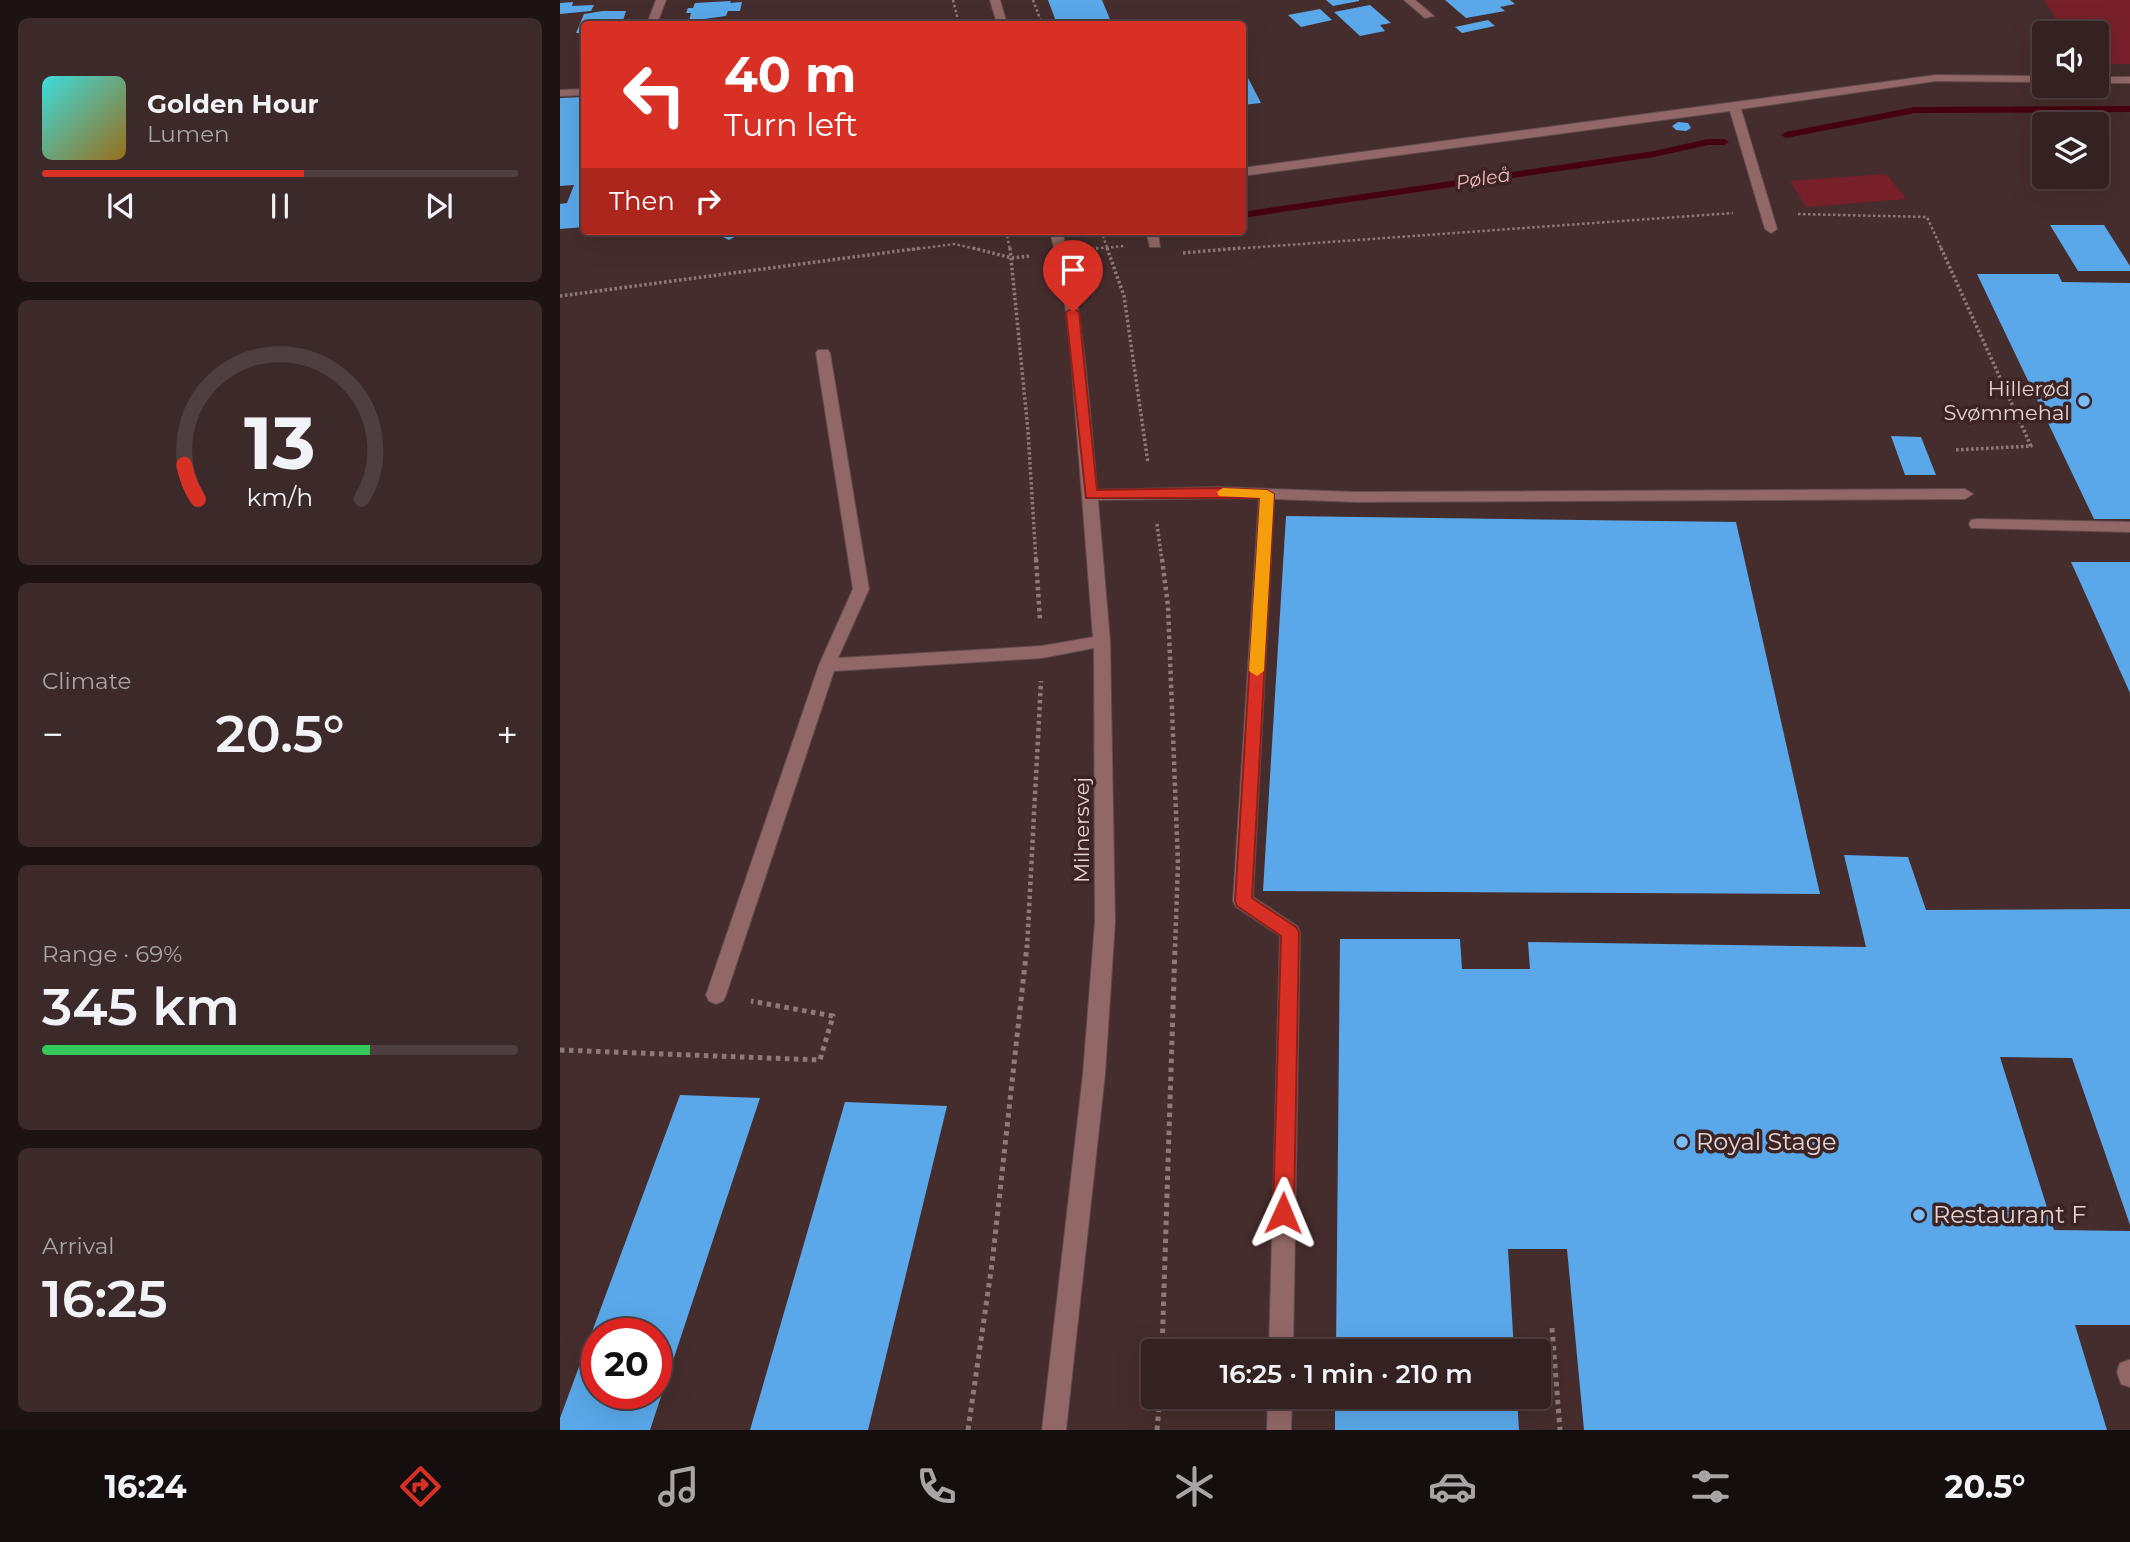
<!DOCTYPE html>
<html lang="en">
<head>
<meta charset="utf-8">
<style>
	:root { --surface:#342222; --page:#3c2a2a; --text:#f1f3f6; --muted:#a9a4a5; --line:#4e3f40; --accent:#d93025 }
	body { margin:0; font-family:Montserrat,sans-serif; background:var(--page); color:var(--text); height:100vh; display:flex; flex-direction:column; font-size:26px; white-space:nowrap }
	* { box-sizing:border-box; margin:0 }
	p { font-size:23px; color:var(--muted) }
	.icon { flex:none; width:38px; height:38px; fill:none; stroke:currentColor; stroke-width:2; stroke-linecap:round; stroke-linejoin:round }
	.map { position:relative; flex:1; overflow:hidden }
	.side { display:flex; flex-direction:column; gap:18px; padding:18px; background:#1d1313; width:560px }
	.side>* { flex:none }
	.hud { position:absolute; left:21px; top:21px; width:665px; height:214px; border-radius:7px; box-shadow:0 7px 28px #0002,0 0 0 2px var(--line); background:#d93025; color:#fff; overflow:hidden }
	.buttons { position:absolute; left:1472px; top:21px; display:grid; gap:14px }
	.buttons a { display:grid; place-items:center; width:77px; height:77px; border-radius:7px; background:var(--surface); box-shadow:0 7px 28px #0002,0 0 0 2px var(--line); font-size:35px }
	.speed { position:absolute; left:21px; top:1318px; display:flex; gap:14px; font-size:35px; font-weight:700; text-align:center }
	.speed>* { display:grid; place-content:center; width:91px; height:91px; border-radius:50%; background:var(--surface); box-shadow:0 7px 28px #0002,0 0 0 2px var(--line); line-height:1 }
	.speed .limit { border:10px solid #d22; background:#fff; color:#111 }
	.pin { position:absolute; display:grid; place-items:center; width:60px; height:60px; color:#fff; margin:-72px -30px; border-radius:50% 50% 50% 0; rotate:-45deg; box-shadow:0 0 7px #0007 }
	.pin .icon { rotate:45deg }
	.me { position:absolute; width:77px; margin:-38px; rotate:1deg; stroke-linejoin:round; filter:drop-shadow(0 0 5px #0008) }
	.turn { display:flex; align-items:center; gap:24px; height:147px; padding:0 28px; font-size:32px }
	.turn .icon { width:91px; height:91px; stroke-width:2.5 }
	.turn b { display:block; font-size:49px; line-height:60px }
	.then { display:flex; align-items:center; height:66px; padding:0 28px; background:#0003; gap:14px; font-size:26px }
	.big { font-size:52px; font-weight:600; line-height:1.1 }
	.side .tile { flex:1; display:flex; flex-direction:column; justify-content:center; gap:10px; min-width:0; padding:0 24px; border-radius:10px; background:var(--page) }
	.side .dial { align-items:center; gap:0 }
	.dial svg { height:182px; overflow:visible; fill:none; stroke:var(--line); stroke-width:7; stroke-linecap:round; text-anchor:middle }
	.dial text { fill:var(--text); stroke:none }
	.song { display:flex; align-items:center; gap:21px }
	.cover { width:84px; height:84px; border-radius:10px; background:linear-gradient(135deg,hsl(180 70% 55%),hsl(40 70% 35%)) }
	.played { height:7px; border-radius:4px; background:linear-gradient(90deg,var(--accent) 55%,var(--line) 55%) }
	.keys { display:flex; justify-content:space-around; direction:ltr }
	.heat { display:flex; justify-content:space-between; align-items:center; font-size:38px; direction:ltr }
	.charge { height:10px; border-radius:5px; background:linear-gradient(90deg,#34c759 69%,var(--line) 0) }
	.trip { position:absolute; left:581px; top:1339px; width:410px; height:70px; border-radius:7px; background:var(--surface); box-shadow:0 7px 28px #0002,0 0 0 2px var(--line); font-weight:600; line-height:70px; text-align:center }
	.tabs { display:flex; height:112px; justify-content:space-around; align-items:center; background:#150e0e; color:var(--muted) }
	.tabs .icon { width:49px; height:49px }
	.tabs .on { color:var(--accent) }
	.tabs b { font-size:32px; color:var(--text) }
	main { display:flex; flex:1; min-height:0 }
	.map>svg:first-child { display:block }
</style>
</head>
<body>
<main>
<section class="side">
<div class="tile">
<div class="song"><i class="cover"></i><div><b>Golden Hour</b><p>Lumen</p></div></div>
<div class="played"></div>
<div class="keys"><svg class="icon" aria-label="previous" viewBox="0 0 24 24"><path d="M18 5L8 12l10 7zM5 5v14"/></svg><svg class="icon" aria-label="pause" viewBox="0 0 24 24"><path d="M8 5v14M16 5v14"/></svg><svg class="icon" aria-label="next" viewBox="0 0 24 24"><path d="M6 5l10 7-10 7zM19 5v14"/></svg></div>
</div>
<div class="tile dial"><svg viewBox="0 0 100 80">
<path d="M14 69A42 42 0 1 1 86 69"/>
<path d="M14 69A42 42 0 0 1 8 54" stroke="#d93025"/>
<text x="50" y="56" font-size="32" font-weight="700">13</text>
<text x="50" y="72" font-size="11">km/h</text>
</svg></div>
<div class="tile"><p>Climate</p>
<div class="heat"><a>−</a><b class="big">20.5°</b><a>+</a></div>
</div>
<div class="tile"><p>Range · 69%</p><b class="big">345 km</b><div class="charge"></div></div>
<div class="tile"><p>Arrival</p><b class="big">16:25</b></div>
</section>
<div class="map">
<svg width="1570" height="1430" viewBox="0 0 1570 1430">
	<rect width="100%" height="100%" fill="#462d2d"/>
	<!-- green -->
	<g fill="#77202a">
		<polygon points="1484,0 1570,0 1570,64 1537,64 1536,33 1505,33"/>
		<polygon points="1326,174 1346,199 1246,207 1230,181"/>
	</g>
	<g fill="none" stroke-linecap="round" stroke-linejoin="round">
		<!-- stream -->
		<g fill="#46010e" fill-rule="evenodd">
			<polygon points="1570,106 1570,112 1355,113 1226,138 1221,135 1226,132 1355,107"/>
			<polygon points="1148,139 1164,139 1169,142 1164,145 1148,145 1094,157 682,218 682,212 1094,151"/>
		</g>
	</g>
	<!-- building -->
	<g fill="#5aa8e9" fill-rule="evenodd">
		<polygon points="488,0 542,0 552,24 497,24"/>
		<polygon points="766,0 799,0 799,1 773,6"/>
		<polygon points="885,0 950,0 955,4 940,7 945,11 906,18"/>
		<polygon points="171,1 170,3 182,2 180,11 168,11 166,16 129,21 131,13 126,13 128,8 133,8 135,3"/>
		<polygon points="13,2 12,6 34,5 31,11 0,14 0,3"/>
		<polygon points="810,5 831,23 820,25 825,31 800,36 774,12"/>
		<polygon points="760,9 772,20 741,27 728,15"/>
		<polygon points="43,11 66,11 62,24 24,24 24,33 16,33 24,14"/>
		<polygon points="928,20 935,26 902,33 895,27"/>
		<polygon points="682,78 688,78 701,103 682,105"/>
		<polygon points="24,97 24,227 0,229 0,204 7,203 14,185 0,186 0,98"/>
		<polygon points="1118,122 1128,123 1131,128 1126,131 1116,130 1112,126"/>
		<polygon points="1490,225 1544,225 1570,266 1570,271 1518,271"/>
		<polygon points="151,231 185,231 169,240"/>
		<polygon points="1417,274 1498,274 1502,282 1570,283 1570,519 1534,519"/>
		<polygon points="1331,436 1361,437 1376,475 1345,475"/>
		<polygon points="726,516 1176,522 1260,894 703,891"/>
		<polygon points="1511,562 1570,562 1570,693"/>
		<polygon points="1284,855 1348,857 1366,910 1570,909 1570,1225 1512,1058 1440,1057 1494,1230 1570,1231 1570,1325 1515,1325 1547,1430 1024,1430 1007,1249 948,1249 954,1351 776,1351 780,939 900,939 902,969 970,969 968,942 1306,947"/>
		<path d="M120,1095L200,1098L90,1430H0V1418ZM37,1334H96V1393H37Z"/>
		<polygon points="285,1102 387,1106 308,1430 190,1430"/>
		<polygon points="775,1396 957,1396 959,1430 775,1430"/>
	</g>
	<g fill="none" stroke-linecap="round" stroke-linejoin="round">
		<!-- minor casing -->
		<g stroke="#624b4b" stroke-width="2">
			<g id="minor">
				<polygon points="96,0 106,0 97,24 87,24"/>
				<polygon points="430,0 440,0 447,24 437,24"/>
				<polygon points="844,0 855,0 874,16 865,18"/>
				<polygon points="1376,75 1484,76 1484,82 1376,81 1181,109 1217,229 1211,233 1205,229 1170,111 682,176 682,168"/>
				<rect x="1536" y="77" width="34" height="6"/>
				<polygon points="24,89 24,95 0,96 0,90"/>
				<path d="M490,231H502C524,316 529,403 537,490L657,487L797,492L1405,489L1413,494L1405,499L797,502L714,499L693,897L737,926L740,932L733,1351H709L720,936L676,907L673,901L699,498L538,500L550,641L555,922L545,1074L506,1430H482L523,1074L535,922L534,648L482,658L274,671L166,995L163,1001L156,1004L149,1001L146,995L259,665L293,589L256,353L258,350H268L270,353L309,589L278,658L482,646L533,637L509,331L500,274Z"/>
				<polygon points="586,231 598,231 600,247 590,247"/>
				<polygon points="1417,519 1570,522 1570,532 1411,528 1409,524 1411,520"/>
				<polygon points="1569,1360 1570,1360 1570,1387 1561,1384 1557,1372 1560,1363"/>
				<polygon points="708,1396 732,1396 731,1430 707,1430"/>
			</g>
		</g>
		<!-- path-far3 -->
		<g stroke="#8e7979" stroke-width="2.5" stroke-dasharray="2.5 2.5" stroke-linecap="butt">
			<polyline points="393,0 399,24"/>
			<polyline points="473,0 482,24"/>
			<polyline points="1238,214 1367,217 1382,250"/>
			<polyline points="446,231 450,250"/>
			<polyline points="541,231 548,250"/>
			<polyline points="531,249 564,246"/>
			<polyline points="348,250 395,244 420,250"/>
			<polyline points="658,250 1173,213"/>
		</g>
		<!-- path-far2 -->
		<g stroke="#8e7979" stroke-width="3.5" stroke-dasharray="2.5 2.5" stroke-linecap="butt">
			<polyline points="413,248 452,258 470,256"/>
			<polyline points="450,248 468,431 476,561"/>
			<polyline points="547,248 564,296 588,463"/>
			<polyline points="1381,248 1471,446 1396,450"/>
			<polyline points="531,249 537,248"/>
			<polyline points="623,253 680,248"/>
			<polyline points="0,296 361,248"/>
			<polyline points="597,524 602,561"/>
		</g>
		<!-- path-far1 -->
		<g stroke="#8e7979" stroke-width="4.5" stroke-dasharray="3.5 3.5" stroke-linecap="butt">
			<polyline points="476,559 480,620"/>
			<polyline points="602,559 608,606 618,864 615,948"/>
			<polyline points="467,948 481,681"/>
		</g>
		<!-- path -->
		<g stroke="#8e7979" stroke-width="5" stroke-dasharray="4.5 4.5" stroke-linecap="butt">
			<polyline points="0,1050 260,1060 273,1016 191,1001"/>
			<polyline points="992,1328 1000,1430"/>
			<polyline points="602,1351 615,946"/>
			<polyline points="408,1430 432,1264 467,946"/>
			<polyline points="597,1430 600,1396"/>
		</g>
		<!-- minor -->
		<use href="#minor" fill="#926767" fill-rule="evenodd"/>
	</g>
	<!-- route -->
	<polygon fill="#d93025" stroke="#8d1f18" stroke-width="2" points="513,308 519,312 537,490 657,488 707,490 714,494 692,898 736,927 739,932 734,1213 731,1220 723,1223 716,1220 713,1213 721,936 677,906 675,901 700,498 526,498 506,312"/>
	<!-- slow -->
	<polygon fill="#f59e0b" points="663,488 707,490 714,494 704,671 697,676 689,671 700,498 659,496 657,492"/>
	<!-- markers -->
	<g fill="#7bbef8" stroke="#3c2324" stroke-width="2.5">
		<circle cx="1524" cy="401" r="7"/>
		<circle cx="1122" cy="1142" r="7"/>
		<circle cx="1359" cy="1215" r="7"/>
	</g>
	<g text-anchor="middle" stroke-width="7" stroke-linejoin="round" paint-order="stroke">
		<!-- far-water labels -->
		<g font-size="19" font-style="italic" fill="#f0bbbb" stroke="#3c2324">
			<text transform="translate(923 178) rotate(-9)" y="7">Pøleå</text>
		</g>
		<!-- poi labels -->
		<g font-size="21" fill="#e3d3d2" stroke="#3c2324" text-anchor="end">
			<text x="1510" y="396">Hillerød<tspan x="1510" dy="24">Svømmehal</tspan></text>
		</g>
		<!-- street labels -->
		<g font-size="21" fill="#e3d3d2" stroke="#3c2324">
			<text transform="translate(522 830) rotate(-90)" y="7">Milnersvej</text>
		</g>
		<!-- near-poi labels -->
		<g font-size="24" fill="#e3d3d2" stroke="#3c2324" text-anchor="start">
			<text x="1136" y="1150">Royal Stage</text>
			<text x="1373" y="1223">Restaurant F</text>
		</g>
	</g>
</svg>
<div class="buttons">
<a><svg class="icon" aria-label="sound" viewBox="0 0 24 24"><path d="M4 9h4l5-4v14l-5-4H4zM17 9q2 3 0 6"/></svg></a>
<a><svg class="icon" aria-label="layers" viewBox="0 0 24 24"><path d="M12 4l9 5-9 5-9-5zM3 14l9 5 9-5"/></svg></a>
</div>
<div class="speed"><div class="limit">20</div></div>
<div class="pin" style="left:513px;top:312px;background:#d93025"><svg class="icon" aria-label="arrive" viewBox="0 0 24 24"><path d="M6 21V4h12l-3 4 3 4H6"/></svg></div>
<svg class="me" style="left:723px;top:1213px" viewBox="-20 -20 40 40"><path d="M0-17L14 15 0 8-14 15z" fill="#d93025" stroke="#fff" stroke-width="4"/></svg>
<div class="trip">16:25 · 1 min · 210 m</div>
<div class="hud">
<div class="turn"><svg class="icon" aria-label="left" viewBox="0 0 24 24"><path d="M17 20v-9H6M10 6l-5 5 5 5"/></svg><div><b>40 m</b>Turn left</div></div>
<div class="then">Then<svg class="icon" aria-label="right" viewBox="0 0 24 24"><path d="M7 20v-9h11M14 6l5 5-5 5"/></svg></div>
</div>
</div>
</main>
<nav class="tabs">
<b>16:24</b>
<svg class="icon on" aria-label="directions" viewBox="0 0 24 24"><path d="M12 3l9 9-9 9-9-9zM9 14v-3h6M13 9l2 2-2 2"/></svg>
<svg class="icon" aria-label="music" viewBox="0 0 24 24"><path d="M9 18V5l10-2v13"/><circle cx="6" cy="18" r="3"/><circle cx="16" cy="16" r="3"/></svg>
<svg class="icon" aria-label="phone" viewBox="0 0 24 24"><path d="M5 4h4l2 5-3 2q2 4 5 5l2-3 5 2v4C11 20 4 13 5 4z"/></svg>
<svg class="icon" aria-label="climate" viewBox="0 0 24 24"><path d="M12 3v18M4 7l16 10M4 17L20 7"/></svg>
<svg class="icon" aria-label="car" viewBox="0 0 24 24"><path d="M5 17H2v-5l4-1 3-4h7l3 4 3 1v5h-3M9 17h6M6 11h13"/><circle cx="7" cy="17" r="2"/><circle cx="17" cy="17" r="2"/></svg>
<svg class="icon" aria-label="filters" viewBox="0 0 24 24"><path d="M4 7h16M4 17h16"/><circle cx="9" cy="7" r="2"/><circle cx="15" cy="17" r="2"/></svg>
<b>20.5°</b>
</nav>
</body>
</html>
